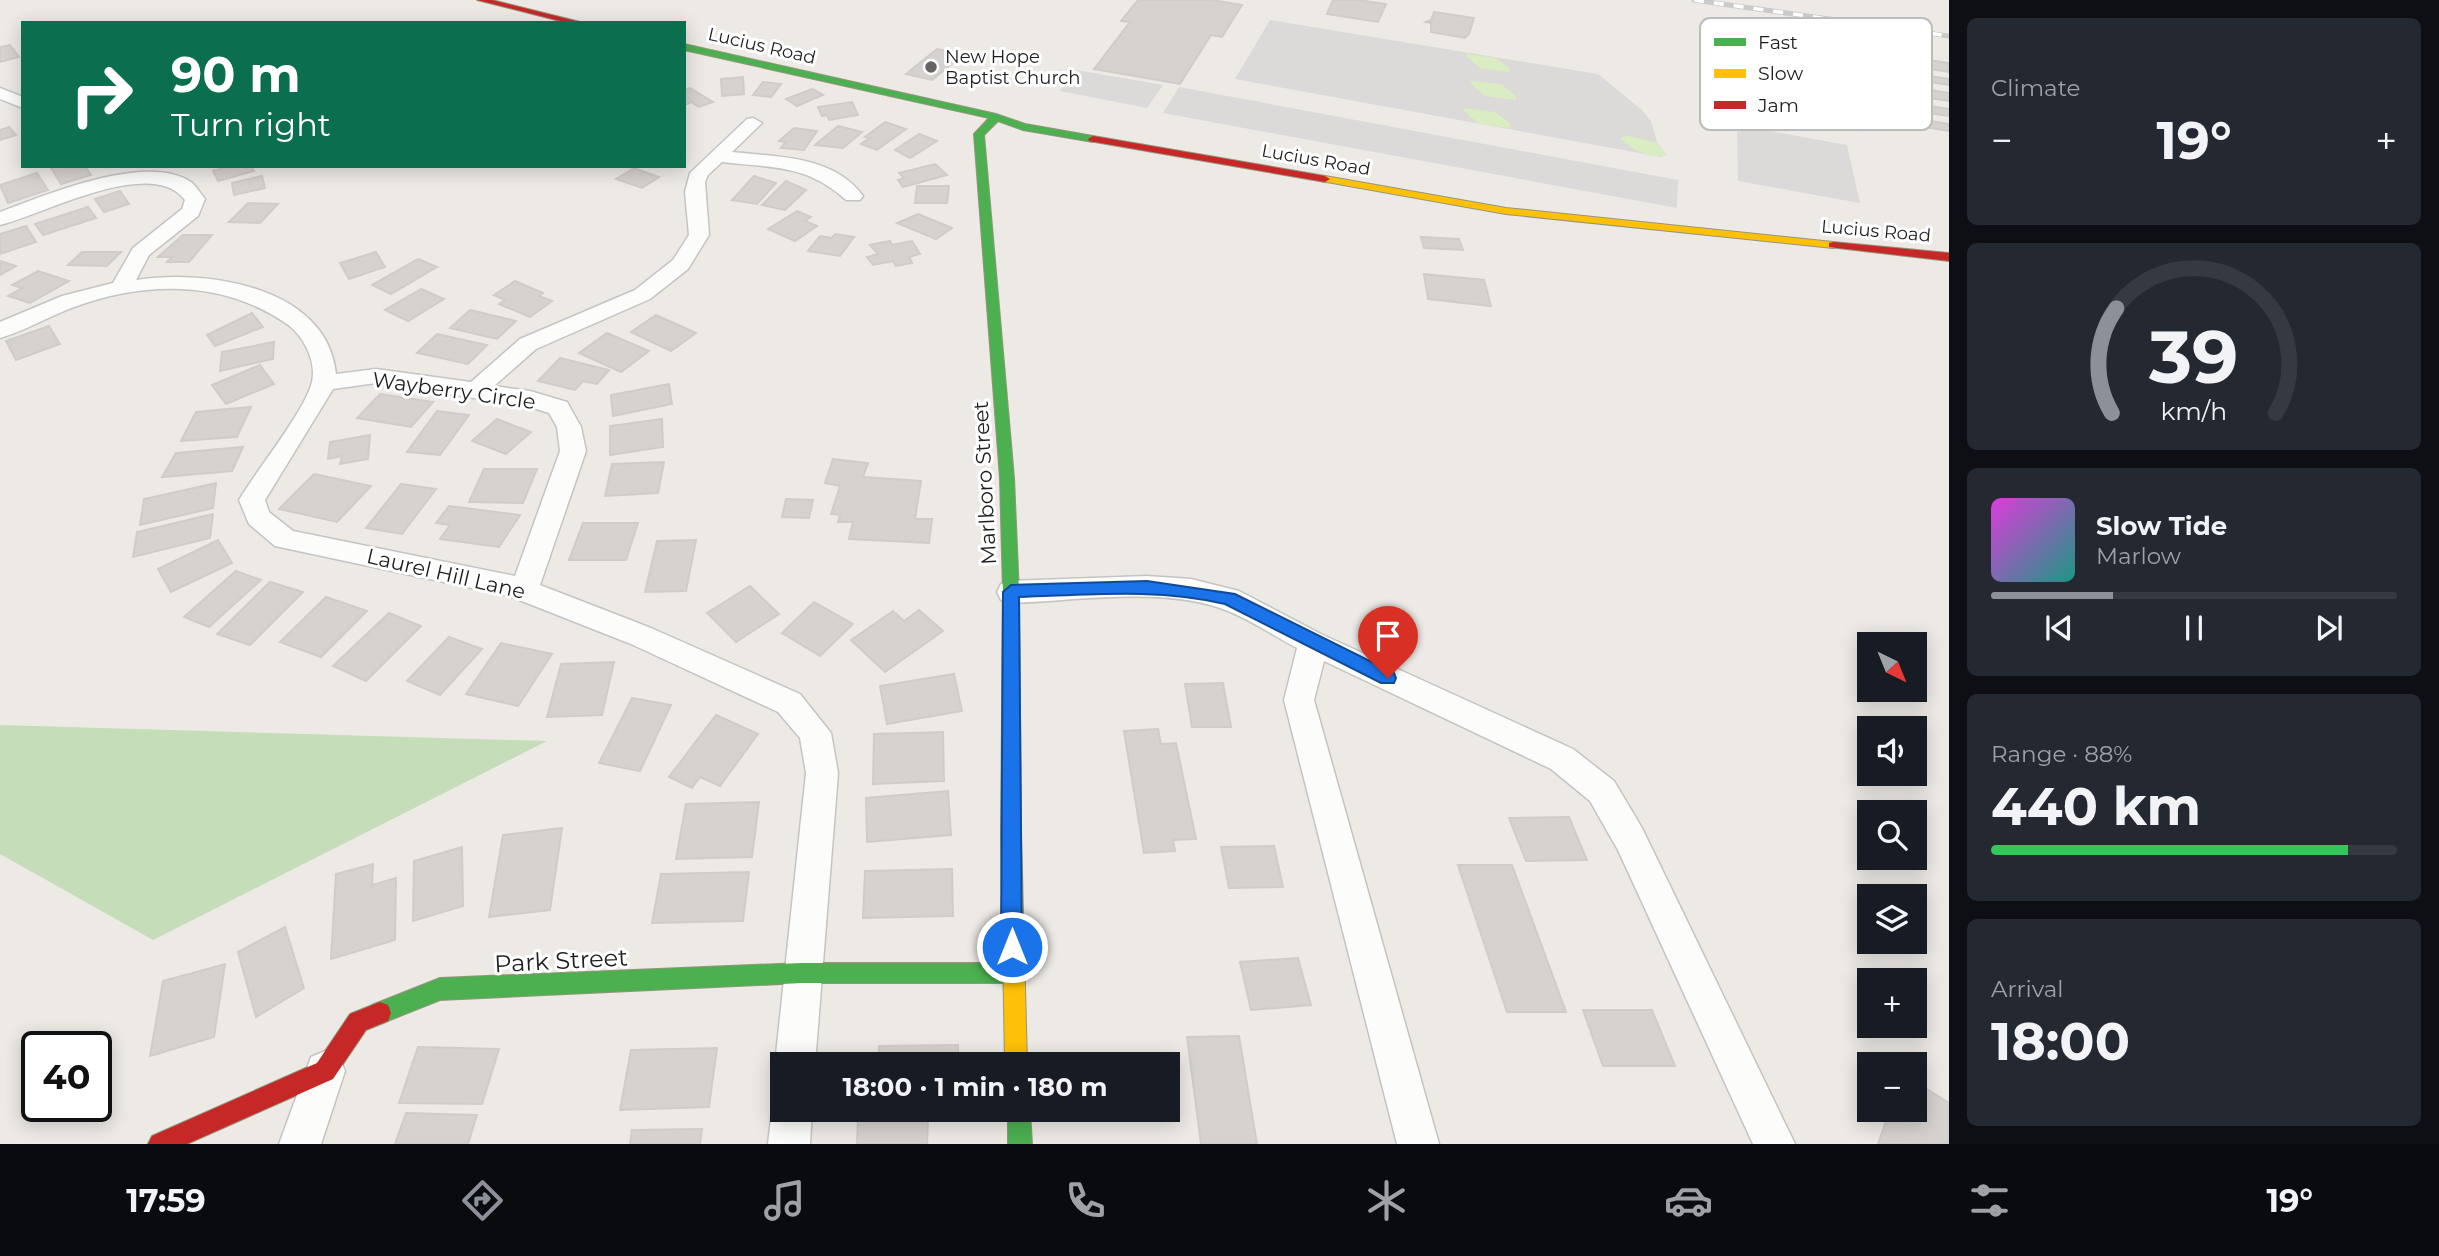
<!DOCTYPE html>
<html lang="en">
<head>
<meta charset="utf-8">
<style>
	:root { --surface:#171b24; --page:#242831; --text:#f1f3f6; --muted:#9ea1a6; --line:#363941; --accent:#8c9099 }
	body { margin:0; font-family:Montserrat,sans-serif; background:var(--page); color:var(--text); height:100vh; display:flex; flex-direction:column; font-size:26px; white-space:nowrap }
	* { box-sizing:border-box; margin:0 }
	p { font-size:23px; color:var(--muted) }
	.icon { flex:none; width:38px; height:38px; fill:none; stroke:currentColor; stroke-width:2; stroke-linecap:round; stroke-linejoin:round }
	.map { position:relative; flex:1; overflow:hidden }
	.sheet { display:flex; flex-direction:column; gap:18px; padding:18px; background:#0d0f14; width:490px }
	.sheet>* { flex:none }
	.guide { position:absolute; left:21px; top:21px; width:665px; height:147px; border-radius:0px; box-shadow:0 4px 18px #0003; background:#0b6e4f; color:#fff; overflow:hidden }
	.needle { width:46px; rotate:137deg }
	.controls { position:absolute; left:1857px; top:632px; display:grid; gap:14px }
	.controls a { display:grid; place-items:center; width:70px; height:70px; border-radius:0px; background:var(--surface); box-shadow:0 4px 18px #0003; font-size:35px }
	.speed { position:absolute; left:21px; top:1031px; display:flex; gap:14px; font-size:35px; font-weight:700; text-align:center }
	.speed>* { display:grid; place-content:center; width:91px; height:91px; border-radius:50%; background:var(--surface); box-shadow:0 4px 18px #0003; line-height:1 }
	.speed .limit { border:4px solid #111; border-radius:10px; background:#fff; color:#111 }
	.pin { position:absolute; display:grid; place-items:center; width:60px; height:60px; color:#fff; margin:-72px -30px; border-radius:50% 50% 50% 0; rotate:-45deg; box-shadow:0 0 7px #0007 }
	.pin .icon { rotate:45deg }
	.me { position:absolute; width:77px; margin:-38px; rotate:0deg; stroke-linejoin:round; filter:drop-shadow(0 0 5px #0008) }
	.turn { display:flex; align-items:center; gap:24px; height:147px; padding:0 35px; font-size:32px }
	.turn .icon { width:91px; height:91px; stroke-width:2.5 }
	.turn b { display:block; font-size:49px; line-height:60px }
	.big { font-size:52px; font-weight:700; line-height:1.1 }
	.sheet .tile { flex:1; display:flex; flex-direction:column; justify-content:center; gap:10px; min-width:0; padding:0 24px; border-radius:10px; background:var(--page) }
	.sheet .dial { align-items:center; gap:0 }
	.dial svg { height:182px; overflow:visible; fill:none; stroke:var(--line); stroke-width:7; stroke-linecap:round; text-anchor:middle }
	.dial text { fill:var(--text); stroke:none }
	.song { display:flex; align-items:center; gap:21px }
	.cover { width:84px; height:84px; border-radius:10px; background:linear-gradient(135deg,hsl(300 70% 55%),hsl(170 70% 35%)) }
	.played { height:7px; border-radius:4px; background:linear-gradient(90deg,var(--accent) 30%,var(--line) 30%) }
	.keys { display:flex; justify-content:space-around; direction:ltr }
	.heat { display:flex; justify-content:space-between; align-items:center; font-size:38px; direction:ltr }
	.charge { height:10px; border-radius:5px; background:linear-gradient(90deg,#34c759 88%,var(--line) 0) }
	.trip { position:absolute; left:770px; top:1052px; width:410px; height:70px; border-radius:0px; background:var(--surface); box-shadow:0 4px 18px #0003; font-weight:700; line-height:70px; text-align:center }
	.dock { display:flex; height:112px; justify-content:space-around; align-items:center; background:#090b0e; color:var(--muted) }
	.dock .icon { width:49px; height:49px }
	.dock .active { color:var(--accent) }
	.dock b { font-size:32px; color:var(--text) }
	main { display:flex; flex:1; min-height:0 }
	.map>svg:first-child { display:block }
</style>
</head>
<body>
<main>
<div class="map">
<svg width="1949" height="1144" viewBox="0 0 1949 1144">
	<rect width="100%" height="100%" fill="#edeae6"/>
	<!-- religious -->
	<g fill="#dbdad8">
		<polygon points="1270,20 1598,74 1642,110 1651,121 1657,142 1667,155 1661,157 1235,79"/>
		<polygon points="1076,70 1163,85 1147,108 1060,91"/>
		<polygon points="1179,87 1678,180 1677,208 1163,113"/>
		<polygon points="1737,125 1847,145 1860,203 1738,181"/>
	</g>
	<!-- grass -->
	<g fill="#d9ecc2">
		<polygon points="1467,54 1496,58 1510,69 1510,72 1480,68 1466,56"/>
		<polygon points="1471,81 1501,84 1516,96 1516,100 1485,96 1470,83"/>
		<polygon points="1464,108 1495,112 1511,124 1510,128 1479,124 1463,110"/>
		<path d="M1625,135L1657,143L1667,155C1651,160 1633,150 1621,139Z"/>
	</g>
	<!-- forest -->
	<polygon fill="#c6ddb9" points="0,725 547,741 153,940 0,854"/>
	<!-- building -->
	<g fill="#d5d2cf" stroke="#d0ccc7" stroke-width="2">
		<polygon points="1138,0 1212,0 1242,5 1222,37 1211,35 1180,84 1094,69 1130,22 1121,21"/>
		<polygon points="1333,0 1358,0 1386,4 1378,22 1327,14"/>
		<polygon points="1434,12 1474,18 1469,34 1465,38 1431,32 1431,23 1426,22 1431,20"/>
		<polygon points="1709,28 1949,63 1949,72 1710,34"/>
		<polygon points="10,45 19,57 0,62 0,47"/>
		<polygon points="937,49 963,55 932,80 906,74"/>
		<polygon points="1828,61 1949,79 1949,85 1829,66"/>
		<polygon points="1832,74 1949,93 1949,101 1833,83"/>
		<polygon points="743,77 744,94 722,96 721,79"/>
		<polygon points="763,82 781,84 771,97 753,95"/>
		<polygon points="690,88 713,102 699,107 691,102 685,105 684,90"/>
		<polygon points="812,89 823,95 797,106 786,99"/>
		<polygon points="1836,91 1949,109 1949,116 1837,99"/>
		<polygon points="852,102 858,115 829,120 827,115 822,116 818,107"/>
		<polygon points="1838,106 1949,124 1949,131 1859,116 1862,130 1843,127"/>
		<polygon points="885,122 906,129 877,150 861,144 870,138 865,137"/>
		<polygon points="838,126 862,132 843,148 815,145"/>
		<polygon points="9,127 16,135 0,140 0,130"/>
		<polygon points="794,128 817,131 804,150 781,148 786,142 779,141"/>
		<polygon points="919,134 937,141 910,158 895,150"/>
		<polygon points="935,164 947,175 903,187 898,180 904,178 899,173"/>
		<polygon points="50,166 85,166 91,175 61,184"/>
		<polygon points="231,166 251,166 254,171 218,181 213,171"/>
		<polygon points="634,168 659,177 642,188 616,179"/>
		<polygon points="37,173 48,190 8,203 0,185"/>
		<polygon points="262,176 265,188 234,195 232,183"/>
		<polygon points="754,176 776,183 757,204 732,200"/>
		<polygon points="786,181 806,190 785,210 762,205"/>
		<polygon points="917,186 949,186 947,203 915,203"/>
		<polygon points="120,191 129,204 104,212 95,199"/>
		<polygon points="248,203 278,204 260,223 229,222"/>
		<polygon points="88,207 96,218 43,235 35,224"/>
		<polygon points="797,211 811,217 805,221 817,226 795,241 768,229"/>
		<polygon points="918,214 952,228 936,239 897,223"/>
		<polygon points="26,226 36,242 0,254 0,234"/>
		<polygon points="835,234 854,237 840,256 808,251 820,236 832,238"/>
		<polygon points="183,235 212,235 189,262 167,262 172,257 158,257"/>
		<polygon points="1421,237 1459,239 1463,250 1424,248"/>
		<polygon points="890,241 892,245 912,241 920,254 909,257 912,263 896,266 893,261 873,265 867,257 878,254 870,245"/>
		<polygon points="82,252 121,252 107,266 68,265"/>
		<polygon points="376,252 385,267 349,279 340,263"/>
		<polygon points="418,259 437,267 391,294 372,285"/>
		<polygon points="0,261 16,266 0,275"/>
		<polygon points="38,271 69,281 30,303 8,296 22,288 12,285"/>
		<polygon points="1424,274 1484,280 1491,306 1428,299"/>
		<polygon points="515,281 543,293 539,296 552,301 530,317 499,304 505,300 494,295"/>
		<polygon points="421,289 444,299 408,321 385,310"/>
		<polygon points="470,310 516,321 497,339 450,328"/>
		<polygon points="252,313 263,327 215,346 207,335"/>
		<polygon points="656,315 696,333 671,351 631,332"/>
		<polygon points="49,326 60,344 16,360 6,341"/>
		<polygon points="607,333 649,351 621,372 579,353"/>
		<polygon points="437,334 487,345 468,364 417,353"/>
		<polygon points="274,342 273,359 220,371 222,352"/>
		<polygon points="560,358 609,370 597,384 583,381 575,390 538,381"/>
		<polygon points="260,365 274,384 226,404 212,385"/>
		<polygon points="669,384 672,404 613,416 611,395"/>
		<polygon points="380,394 433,402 411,427 357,418"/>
		<polygon points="251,407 237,437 181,441 196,412"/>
		<polygon points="437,411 469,415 440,455 407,452"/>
		<polygon points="497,419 531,432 506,454 472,441"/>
		<polygon points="662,419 663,447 610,455 610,426"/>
		<polygon points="370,435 368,459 340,464 342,456 328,459 330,442"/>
		<polygon points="243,447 232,471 162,477 176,453"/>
		<polygon points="833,459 868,463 863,477 921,481 915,519 932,519 929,543 849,539 853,522 838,522 840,515 831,514 840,486 825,483"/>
		<polygon points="664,462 658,493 605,496 612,464"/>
		<polygon points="484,469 537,469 523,503 469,502"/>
		<polygon points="314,474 371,486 337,522 279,509"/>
		<polygon points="216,483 213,508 140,525 144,499"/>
		<polygon points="401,484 436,489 402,534 366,528"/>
		<polygon points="786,499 813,500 809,518 782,517"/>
		<polygon points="449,506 520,515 499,547 440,539 450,525 436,523"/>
		<polygon points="213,514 210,538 133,557 137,532"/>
		<polygon points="583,523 638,523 626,560 569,560"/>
		<polygon points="218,540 232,563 171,592 158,569"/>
		<polygon points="696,540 686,591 645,592 657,541"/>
		<polygon points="236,571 261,580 209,627 184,617"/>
		<polygon points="270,582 303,592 250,645 217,634"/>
		<polygon points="750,586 779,614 736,642 707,613"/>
		<polygon points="326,597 367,611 321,657 280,642"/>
		<polygon points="814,602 853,624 820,656 782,633"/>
		<polygon points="919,610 943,631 885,672 851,640 893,611 904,621"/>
		<polygon points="389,613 421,626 366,681 333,666"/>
		<polygon points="449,637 482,649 440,695 407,681"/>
		<polygon points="501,643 552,654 518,706 466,694"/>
		<polygon points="614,662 602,715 547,717 561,664"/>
		<polygon points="954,674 962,711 887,724 880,686"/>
		<polygon points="1223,683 1231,727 1192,727 1185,684"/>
		<polygon points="632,698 671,705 640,771 599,763"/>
		<polygon points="716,715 758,734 720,786 700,777 692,788 669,777"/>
		<polygon points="1158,729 1161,744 1176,743 1196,839 1173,840 1175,851 1144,853 1124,731"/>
		<polygon points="943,732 944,781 873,784 874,734"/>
		<polygon points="948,791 951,835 867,842 866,798"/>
		<polygon points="759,802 752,857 676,859 686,804"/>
		<polygon points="1569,817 1587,860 1526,861 1509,818"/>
		<polygon points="562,828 550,910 489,917 503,835"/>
		<polygon points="1274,846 1283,887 1229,888 1221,847"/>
		<polygon points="462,847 463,906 413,921 414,861"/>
		<polygon points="373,864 372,885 396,878 395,940 331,959 336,874"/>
		<polygon points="1458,865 1512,865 1566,1012 1507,1012"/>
		<polygon points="952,869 953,916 863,918 865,871"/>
		<polygon points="749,872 743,921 652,923 661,874"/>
		<polygon points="285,927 304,988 256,1017 238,952"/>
		<polygon points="1298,958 1311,1005 1251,1010 1240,962"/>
		<polygon points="225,964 214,1037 150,1056 163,981"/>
		<polygon points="1583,1010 1652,1010 1675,1066 1603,1066"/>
		<polygon points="1239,1036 1257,1144 1201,1144 1187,1037"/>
		<polygon points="958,1045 958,1064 878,1064 879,1046"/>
		<polygon points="418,1047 499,1049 482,1104 399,1103"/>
		<polygon points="717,1048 709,1107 620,1110 631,1050"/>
		<polygon points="1914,1081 1949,1103 1949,1144 1878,1144 1890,1110 1914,1110"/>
		<polygon points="406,1113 477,1115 468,1144 395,1144"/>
		<polygon points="928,1118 927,1144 857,1144 858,1119"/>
		<polygon points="702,1129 700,1144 630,1144 632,1130"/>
	</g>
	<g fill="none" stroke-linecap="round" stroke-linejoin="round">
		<!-- street casing -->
		<g stroke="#c5c4c2" stroke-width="3">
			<g id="street">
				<polygon points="0,88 23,97 23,108 0,99"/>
				<path d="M753,118L762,123L732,152C777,157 833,155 863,196L860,200H846C807,164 772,168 722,162L708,175L705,182L709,235L688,269L650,299L536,349L494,386L530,391L567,402L581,427L586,451L540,585L651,628L800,694L831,733L838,773L815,1064H782V1078L775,1064L806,773L800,738L778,712L631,644L509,596L275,546L249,524L239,500C256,471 305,411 312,382C317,360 302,333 284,322C221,280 145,281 74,307C49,316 25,331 0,338V322L62,296L113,283L133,248L182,209L185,200C152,155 42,215 0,225V212C45,195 147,152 191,182C196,186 201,194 205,199L198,216L149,255L136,280C206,269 327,286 336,374L376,369L471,382L520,339L635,290L673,260L689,235L685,192L690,173L747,119ZM376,383L527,406L549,413L557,427L560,451L515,576L293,531L269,512L265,500L333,389Z"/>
				<path d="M1147,576L1191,579L1239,591L1323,635L1573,749L1614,781L1642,828L1795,1144H1753L1618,850L1590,801L1551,769L1324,661L1314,700L1439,1144H1397L1284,700L1297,648C1272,635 1247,617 1220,608C1160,587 1074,601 1011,603L1001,600L997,592L1001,584L1011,581Z"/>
				<polygon points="325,1051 339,1057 345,1071 321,1144 279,1144 311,1057"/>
				<polygon points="782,1094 782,1110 812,1110 810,1144 768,1144 772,1110 778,1096"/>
			</g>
		</g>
		<!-- fast casing -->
		<g stroke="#95967d" stroke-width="2">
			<g id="fast">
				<polygon points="684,44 996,114 1025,124 1093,136 1098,139 1093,142 1023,130 998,121 984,135 1014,478 1019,593 1021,835 1018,841 1011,844 1004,841 1001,835 1003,593 1000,478 974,134 989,118 684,50"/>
				<polygon points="802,963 1012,963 1019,966 1022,973 1019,980 1012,983 802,983 440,1000 380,1024 372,1021 369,1013 372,1005 440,978"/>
				<polygon points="1008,1110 1030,1110 1032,1144 1008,1144"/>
			</g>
		</g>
		<!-- slow casing -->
		<g stroke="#95967d" stroke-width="2">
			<g id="slow">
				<polygon points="1325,176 1506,208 1833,242 1839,245 1833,248 1506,214 1321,181 1321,177"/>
				<polygon points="1011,826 1018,829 1021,835 1027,1064 1005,1064 1001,835 1004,829"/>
			</g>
		</g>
		<!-- jam casing -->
		<g stroke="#95967d" stroke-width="2">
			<g id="jam">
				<polygon points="477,0 492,0 584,23 568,23"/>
				<polygon points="1093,136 1325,176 1330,179 1325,182 1089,141 1088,139"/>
				<polygon points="1833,242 1949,253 1949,261 1829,247 1829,243"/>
				<polygon points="380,1002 388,1005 391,1013 388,1021 366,1030 333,1079 187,1144 148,1144 152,1136 317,1063 350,1014"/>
			</g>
		</g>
		<!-- street -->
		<use href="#street" fill="#fcfcfb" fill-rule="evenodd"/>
		<!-- fast -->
		<use href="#fast" fill="#4caf50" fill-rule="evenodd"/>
		<!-- slow -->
		<use href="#slow" fill="#ffc107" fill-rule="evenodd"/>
		<!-- jam -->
		<use href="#jam" fill="#c62828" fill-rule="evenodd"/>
		<!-- rail casing -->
		<g stroke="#cacac9" stroke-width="5">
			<polyline id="rail" points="1694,0 1949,36"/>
		</g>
		<!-- rail -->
		<use href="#rail" stroke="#fff" stroke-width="3.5" stroke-dasharray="10" stroke-linecap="butt"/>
	</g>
	<!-- route -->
	<path fill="#1a73e8" stroke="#114b97" stroke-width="2" d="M1147,581L1235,594L1394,673L1396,678L1394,683H1381L1225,604C1158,588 1088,595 1019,597L1022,947L1019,954L1012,957L1004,954L1001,947L1003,592L1011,585Z"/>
	<!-- markers -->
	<circle fill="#666564" stroke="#fff" stroke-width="2.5" cx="931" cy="67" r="7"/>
	<g text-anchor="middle" stroke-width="6" stroke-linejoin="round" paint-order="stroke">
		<!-- far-street labels -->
		<g font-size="18" fill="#1e1e1e" stroke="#fff">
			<text transform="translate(762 46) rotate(13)" y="6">Lucius Road</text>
			<text transform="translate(1316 160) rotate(10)" y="6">Lucius Road</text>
			<text transform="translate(1876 231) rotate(5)" y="6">Lucius Road</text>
		</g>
		<!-- far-poi labels -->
		<g font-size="18" fill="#1e1e1e" stroke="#fff" text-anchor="start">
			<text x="945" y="63">New Hope<tspan x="945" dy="21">Baptist Church</tspan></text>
		</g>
		<!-- street labels -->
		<g font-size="21" fill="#1e1e1e" stroke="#fff">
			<text transform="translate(454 391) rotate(8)" y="7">Wayberry Circle</text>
			<text transform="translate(985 483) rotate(-93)" y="7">Marlboro Street</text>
			<text transform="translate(446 574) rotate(13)" y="7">Laurel Hill Lane</text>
		</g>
		<!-- near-street labels -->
		<g font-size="24" fill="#1e1e1e" stroke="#fff">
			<text transform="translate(561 961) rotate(-3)" y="8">Park Street</text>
		</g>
	</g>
	<!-- legend -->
	<rect x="1700" y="18" width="232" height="112" rx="10" fill="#fff" stroke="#bcbcbc" stroke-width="2"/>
	<rect x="1714" y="38" width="32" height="8" fill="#4caf50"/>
	<rect x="1714" y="69" width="32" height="9" fill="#ffc107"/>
	<rect x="1714" y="101" width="32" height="8" fill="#c62828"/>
	<g font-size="19" fill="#1e1e1e">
		<text x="1758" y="49">Fast</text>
		<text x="1758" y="80">Slow</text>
		<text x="1758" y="112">Jam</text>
	</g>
</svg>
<div class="controls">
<a><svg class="needle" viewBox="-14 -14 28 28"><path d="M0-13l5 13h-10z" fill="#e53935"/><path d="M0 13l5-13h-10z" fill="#9ea1a6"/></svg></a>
<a><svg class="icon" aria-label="sound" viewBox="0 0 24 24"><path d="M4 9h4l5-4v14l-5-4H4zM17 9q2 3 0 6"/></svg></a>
<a><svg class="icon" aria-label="search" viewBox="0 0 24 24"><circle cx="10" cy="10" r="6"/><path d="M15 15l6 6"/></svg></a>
<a><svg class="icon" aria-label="layers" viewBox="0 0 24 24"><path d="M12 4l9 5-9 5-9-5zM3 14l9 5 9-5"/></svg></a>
<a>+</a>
<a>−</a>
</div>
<div class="speed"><div class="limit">40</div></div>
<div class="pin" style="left:1388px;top:678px;background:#d93025"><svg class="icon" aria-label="arrive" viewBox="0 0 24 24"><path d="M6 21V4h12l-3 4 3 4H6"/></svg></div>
<svg class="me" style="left:1012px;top:947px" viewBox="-20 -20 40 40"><circle r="17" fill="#1a73e8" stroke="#fff" stroke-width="3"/><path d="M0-11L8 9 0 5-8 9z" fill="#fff"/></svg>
<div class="trip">18:00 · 1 min · 180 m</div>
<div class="guide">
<div class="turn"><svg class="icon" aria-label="right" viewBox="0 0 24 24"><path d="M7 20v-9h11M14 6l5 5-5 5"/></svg><div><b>90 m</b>Turn right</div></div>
</div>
</div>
<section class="sheet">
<div class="tile"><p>Climate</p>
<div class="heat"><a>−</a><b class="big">19°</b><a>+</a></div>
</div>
<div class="tile dial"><svg viewBox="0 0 100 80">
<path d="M14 69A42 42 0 1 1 86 69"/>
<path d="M14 69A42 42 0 0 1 16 23" stroke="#8c9099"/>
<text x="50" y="56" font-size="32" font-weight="700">39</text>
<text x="50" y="72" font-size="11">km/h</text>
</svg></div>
<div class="tile">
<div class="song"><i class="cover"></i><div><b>Slow Tide</b><p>Marlow</p></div></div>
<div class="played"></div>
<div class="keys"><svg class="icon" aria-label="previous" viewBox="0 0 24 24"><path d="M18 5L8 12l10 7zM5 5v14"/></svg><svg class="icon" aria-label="pause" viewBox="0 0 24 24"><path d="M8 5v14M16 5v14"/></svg><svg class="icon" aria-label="next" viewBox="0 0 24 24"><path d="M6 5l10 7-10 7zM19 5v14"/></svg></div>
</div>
<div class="tile"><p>Range · 88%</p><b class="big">440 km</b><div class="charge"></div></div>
<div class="tile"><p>Arrival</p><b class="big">18:00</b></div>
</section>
</main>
<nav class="dock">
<b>17:59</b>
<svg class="icon active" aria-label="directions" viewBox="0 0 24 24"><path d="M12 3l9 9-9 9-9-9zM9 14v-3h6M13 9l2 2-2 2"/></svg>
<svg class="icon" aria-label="music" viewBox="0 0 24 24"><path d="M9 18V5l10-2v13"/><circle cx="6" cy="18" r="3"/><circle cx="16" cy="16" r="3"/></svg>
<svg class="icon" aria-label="phone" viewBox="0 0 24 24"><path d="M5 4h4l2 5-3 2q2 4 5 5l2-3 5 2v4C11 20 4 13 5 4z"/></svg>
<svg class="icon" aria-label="climate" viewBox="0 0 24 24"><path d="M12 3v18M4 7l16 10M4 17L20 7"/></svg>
<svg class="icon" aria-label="car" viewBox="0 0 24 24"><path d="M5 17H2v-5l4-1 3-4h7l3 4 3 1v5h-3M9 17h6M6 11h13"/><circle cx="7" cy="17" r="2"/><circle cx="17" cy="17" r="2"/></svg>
<svg class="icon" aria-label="filters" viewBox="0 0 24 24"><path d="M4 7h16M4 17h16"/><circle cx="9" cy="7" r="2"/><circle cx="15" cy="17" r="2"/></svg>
<b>19°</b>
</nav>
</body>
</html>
